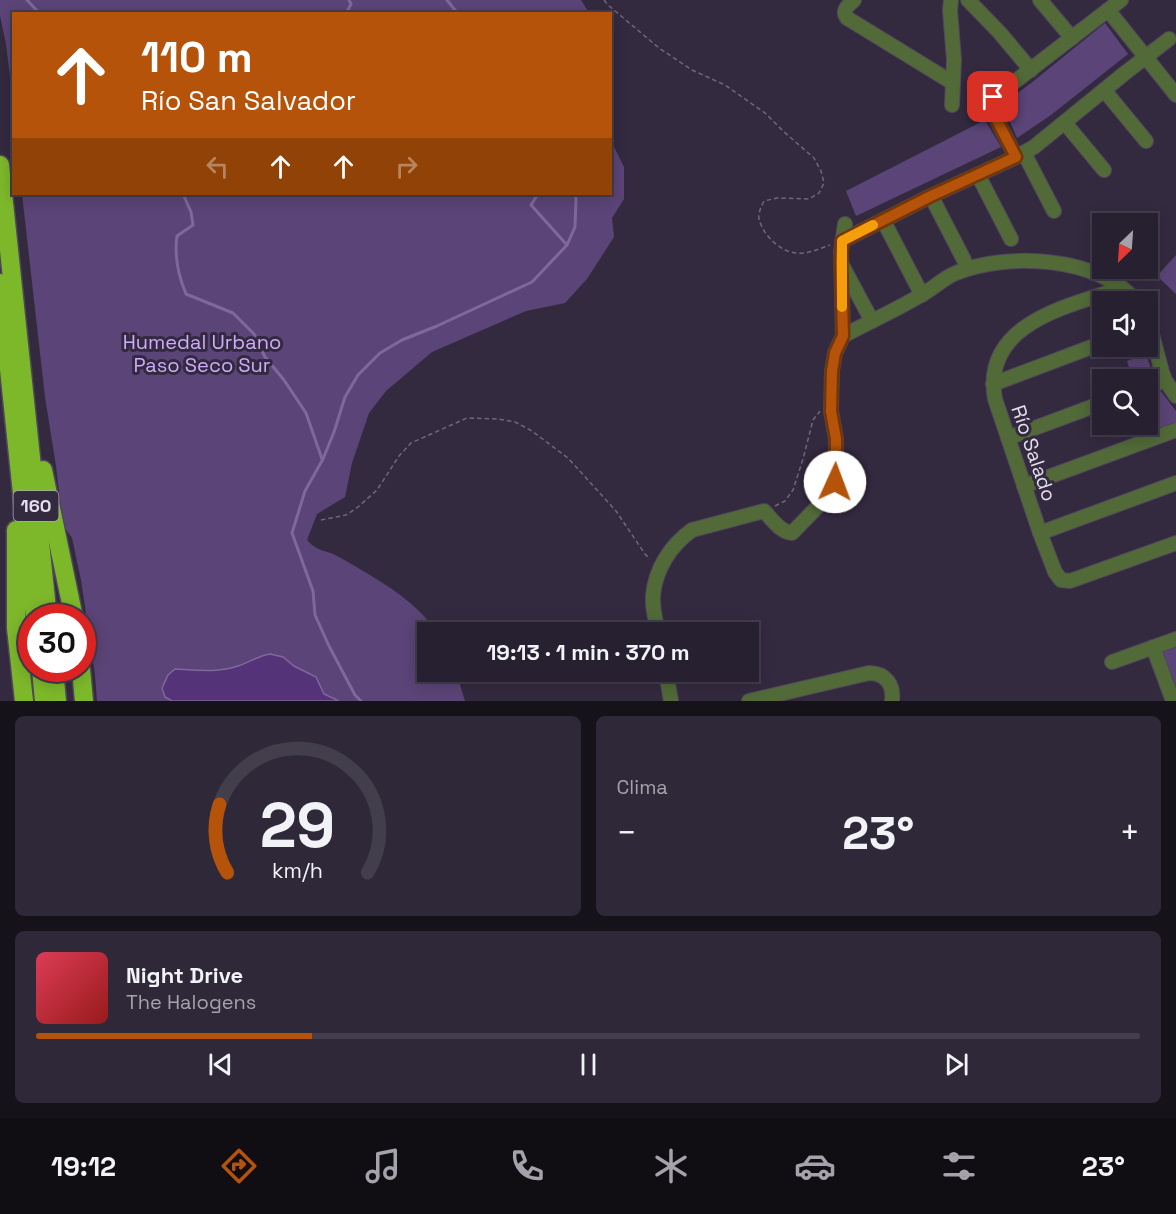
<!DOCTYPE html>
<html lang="es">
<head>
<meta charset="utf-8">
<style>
	:root { --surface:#272030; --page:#2f2838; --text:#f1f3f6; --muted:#a4a3ab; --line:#433e4c; --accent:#b45309 }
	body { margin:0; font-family:"Space Grotesk",sans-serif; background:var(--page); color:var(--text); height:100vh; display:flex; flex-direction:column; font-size:22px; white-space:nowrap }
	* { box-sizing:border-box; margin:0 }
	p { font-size:20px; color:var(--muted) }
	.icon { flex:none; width:33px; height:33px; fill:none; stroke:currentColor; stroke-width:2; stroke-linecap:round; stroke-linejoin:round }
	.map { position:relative; height:701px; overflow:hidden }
	.drawer { display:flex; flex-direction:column; gap:15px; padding:15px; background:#15121a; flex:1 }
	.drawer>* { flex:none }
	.guide { position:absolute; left:12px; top:12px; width:600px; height:183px; border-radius:0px; box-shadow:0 3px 15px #0003,0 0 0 2px var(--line); background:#b45309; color:#fff; overflow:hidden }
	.needle { width:39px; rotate:205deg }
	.buttons { position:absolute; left:1092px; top:213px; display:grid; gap:12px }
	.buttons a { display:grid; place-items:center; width:66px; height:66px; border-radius:0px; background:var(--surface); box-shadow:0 3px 15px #0003,0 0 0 2px var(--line); font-size:30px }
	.speed { position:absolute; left:18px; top:604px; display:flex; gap:12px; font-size:30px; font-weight:700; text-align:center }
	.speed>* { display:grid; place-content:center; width:78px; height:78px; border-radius:50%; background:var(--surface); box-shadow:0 3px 15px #0003,0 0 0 2px var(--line); line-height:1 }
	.speed .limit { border:9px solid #d22; background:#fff; color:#111 }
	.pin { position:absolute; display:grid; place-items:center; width:51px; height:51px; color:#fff; margin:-26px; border-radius:12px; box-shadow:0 3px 9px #0006 }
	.me { position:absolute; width:66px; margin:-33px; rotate:2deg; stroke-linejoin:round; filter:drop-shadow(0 0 4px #0008) }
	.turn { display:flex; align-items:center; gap:21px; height:126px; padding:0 30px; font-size:27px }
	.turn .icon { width:78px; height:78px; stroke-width:2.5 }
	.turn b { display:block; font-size:42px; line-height:51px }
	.lanes { display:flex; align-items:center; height:57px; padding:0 30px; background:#0003; justify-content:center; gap:30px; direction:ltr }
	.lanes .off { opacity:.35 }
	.big { font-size:45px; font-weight:700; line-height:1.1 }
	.drawer .widget { flex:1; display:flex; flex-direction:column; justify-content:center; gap:9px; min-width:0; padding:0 21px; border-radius:9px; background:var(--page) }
	.drawer .dial { align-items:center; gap:0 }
	.dial svg { height:156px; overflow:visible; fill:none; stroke:var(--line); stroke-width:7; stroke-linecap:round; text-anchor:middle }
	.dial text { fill:var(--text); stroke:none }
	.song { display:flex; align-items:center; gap:18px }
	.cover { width:72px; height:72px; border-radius:9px; background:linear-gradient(135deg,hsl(350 70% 55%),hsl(0 70% 35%)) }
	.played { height:6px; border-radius:3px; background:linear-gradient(90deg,var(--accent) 25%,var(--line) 25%) }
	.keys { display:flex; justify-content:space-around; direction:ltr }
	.heat { display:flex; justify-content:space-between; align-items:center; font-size:33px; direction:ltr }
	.drawer .tiles { flex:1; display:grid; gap:15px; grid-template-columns:1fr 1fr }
	.widget:last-child { grid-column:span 2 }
	.trip { position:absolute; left:417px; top:622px; width:342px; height:60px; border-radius:0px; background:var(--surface); box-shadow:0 3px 15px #0003,0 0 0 2px var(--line); font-weight:700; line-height:60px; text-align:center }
	.tab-bar { display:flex; height:96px; justify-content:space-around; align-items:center; background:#100d13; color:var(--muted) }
	.tab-bar .icon { width:42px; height:42px }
	.tab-bar .on { color:var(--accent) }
	.tab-bar b { font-size:27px; color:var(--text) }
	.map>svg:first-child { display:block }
</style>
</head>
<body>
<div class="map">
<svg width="1176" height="701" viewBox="0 0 1176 701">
	<rect width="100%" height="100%" fill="#342a40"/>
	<!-- green -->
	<g fill="#5b4477">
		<polygon points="0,0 581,0 589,13 14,14 13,101 6,44 0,16"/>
		<polygon points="1105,23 1128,54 1051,115 1017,138 1002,104 1030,84"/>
		<polygon points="985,120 1001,147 856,216 846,191"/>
		<path d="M611,141L624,167V199L612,218L614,237L587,279L565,303L526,311L432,352L386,391L369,413L352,463L345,497L317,514L307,540C319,553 325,549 339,557C372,576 417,600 437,633H428V672H456L465,701H97L95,675L81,580L72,538L63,525L56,466L45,397L22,194H610Z"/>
		<polygon points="1176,255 1176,294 1157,276"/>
		<polygon points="1146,354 1154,378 1148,380 1133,379 1127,361"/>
		<polygon points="1159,389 1176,411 1176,423 1161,429 1154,408 1149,410 1148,404 1148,393"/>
		<polygon points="1176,643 1176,700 1160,655 1163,648"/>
	</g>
	<!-- water -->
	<path fill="#553379" stroke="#80679c" stroke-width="1.5" d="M270,654L283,657L294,666L316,677L324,694L339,701H172L165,697L162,688L168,675L175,669C195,670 218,673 238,666C250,662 258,656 270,654Z"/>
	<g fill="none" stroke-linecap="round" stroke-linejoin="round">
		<!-- stream -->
		<g stroke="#80679c" stroke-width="3">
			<polyline points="27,0 40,14"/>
			<polyline points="447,0 458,14"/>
			<polyline points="346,14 351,4 349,0"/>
			<path d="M183,194L191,212L193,225L177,236C174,257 178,275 186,294L233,313L254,334L265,357L284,380L306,413L322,459"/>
			<polyline points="538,194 531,205 567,245"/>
			<polyline points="361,701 355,695 329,646 315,615 313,591 292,533 305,491 323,459 334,432 345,397 358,375 380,353 402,340 437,326 532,282 567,245 575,227 576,198 574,194"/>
		</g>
		<!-- minor casing -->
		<g stroke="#50475c" stroke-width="16">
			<g id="minor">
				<path d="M854,0C849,5 841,10 847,18L953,83"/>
				<polyline points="951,0 950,10 954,60 952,105"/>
				<polyline points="968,0 1000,33 1031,70"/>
				<polyline points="1040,0 1072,38"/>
				<polyline points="1108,10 1176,95"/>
				<polyline points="1104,90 1146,141"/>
				<polyline points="1065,123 1104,170"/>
				<polyline points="1024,153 1054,211"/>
				<polyline points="1016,157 991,109 990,104 992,99 1121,0"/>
				<polyline points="978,175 1011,239"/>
				<polyline points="931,196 964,260"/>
				<polyline points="883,220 922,295"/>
				<polyline points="842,241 931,196 1016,157 1034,147 1125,73 1169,39"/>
				<polyline points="843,267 872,321"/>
				<path d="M1122,288C1069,306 981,323 995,399L1040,533L1055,572L1061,580L1070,581L1176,543"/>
				<polyline points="1148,319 1162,372 1165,380 1176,396"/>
				<path d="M843,336C869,322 896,310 921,295C933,289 943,278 956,273C1007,252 1099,256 1137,302"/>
				<polyline points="843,336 841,252 845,224"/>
				<polyline points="993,384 1102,343"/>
				<polyline points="1148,387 1165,380"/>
				<polyline points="1008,438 1102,403"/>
				<polyline points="1024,486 1176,430"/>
				<polyline points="1040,533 1176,483"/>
				<path d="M658,633C656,621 652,608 653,596C655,569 671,545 692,530L764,511C772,519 780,532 792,533L826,498L835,482L836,477V439L831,411L832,371L835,353L843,336"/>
				<polyline points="1153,647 1173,701"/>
				<polyline points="1112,662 1176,639"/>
				<polyline points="666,672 671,701"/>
				<path d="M749,701L869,673C886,673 894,685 892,701"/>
			</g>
		</g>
		<!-- highway casing -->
		<g stroke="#50475c" stroke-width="21">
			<g id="highway">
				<polyline points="0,165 48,618"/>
				<polyline points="0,283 35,618"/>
				<polyline points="43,470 74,618"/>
				<polyline points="16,530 16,628 24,701"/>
				<polyline points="41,669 44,701"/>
				<polyline points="54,669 57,701"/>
				<polyline points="81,669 84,701"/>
			</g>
		</g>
		<!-- path -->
		<g stroke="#70677b" stroke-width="1.5" stroke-dasharray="4.5 3" stroke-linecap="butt">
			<path d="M604,0L608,5L659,48L692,70L725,85L765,113L783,131L814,158L821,171L824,183L819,193L809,199L777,198L764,201C761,207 758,213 759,219C763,235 780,252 797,253C808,254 819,249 830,245"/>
			<polyline points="775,506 785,501 793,490 803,459 813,420 820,411"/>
			<polyline points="321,520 346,515 358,507 377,490 399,456 411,443 467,418 498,419 515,422 532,431 568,458 616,511 645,554 650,559"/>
		</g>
		<!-- minor -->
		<use href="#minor" stroke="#516a38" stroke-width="14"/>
		<!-- highway -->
		<use href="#highway" stroke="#7db82b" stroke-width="18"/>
	</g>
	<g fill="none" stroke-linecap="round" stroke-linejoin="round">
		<!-- route casing -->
		<g stroke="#753606" stroke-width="15">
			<polyline id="route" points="835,482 836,477 836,439 831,411 832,371 835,353 843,336 841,263 842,241 931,196 1016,157 990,107 990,101 993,97"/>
		</g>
		<!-- route -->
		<use href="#route" stroke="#b45309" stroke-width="10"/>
		<!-- slow -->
		<polyline stroke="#f59e0b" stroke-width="10" points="842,307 842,241 873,225"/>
	</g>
	<g text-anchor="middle" stroke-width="6" stroke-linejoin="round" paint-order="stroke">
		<!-- shield labels -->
		<rect fill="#342a40" stroke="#afa9b9" stroke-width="1.5" x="13.5" y="491" width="45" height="30" rx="4.5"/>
		<g font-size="18" font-weight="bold" fill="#e4dfed">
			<text x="36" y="512">160</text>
		</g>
		<!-- park labels -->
		<g font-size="20" fill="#ceabfb" stroke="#342a40">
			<text x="202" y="349">Humedal Urbano<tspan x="202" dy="23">Paso Seco Sur</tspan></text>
		</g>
		<!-- street labels -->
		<g font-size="20" fill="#e4dfed" stroke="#342a40">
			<text transform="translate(1034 453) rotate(71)" y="7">Río Salado</text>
		</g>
	</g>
</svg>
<div class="buttons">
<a><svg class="needle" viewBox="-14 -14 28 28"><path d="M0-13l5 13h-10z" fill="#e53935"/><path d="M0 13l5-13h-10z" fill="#a4a3ab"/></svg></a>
<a><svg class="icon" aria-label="sound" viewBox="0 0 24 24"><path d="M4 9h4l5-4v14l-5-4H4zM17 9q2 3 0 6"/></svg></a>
<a><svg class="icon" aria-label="search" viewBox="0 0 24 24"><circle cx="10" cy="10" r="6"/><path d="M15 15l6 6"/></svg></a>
</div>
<div class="speed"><div class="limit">30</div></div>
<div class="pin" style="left:993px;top:97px;background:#d93025"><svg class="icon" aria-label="arrive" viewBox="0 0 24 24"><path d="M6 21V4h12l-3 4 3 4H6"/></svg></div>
<svg class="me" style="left:835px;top:482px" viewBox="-20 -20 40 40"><circle r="19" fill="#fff"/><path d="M0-13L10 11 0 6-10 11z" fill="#b45309"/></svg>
<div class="trip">19:13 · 1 min · 370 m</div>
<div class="guide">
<div class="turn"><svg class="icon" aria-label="ahead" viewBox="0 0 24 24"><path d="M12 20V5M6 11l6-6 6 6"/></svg><div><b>110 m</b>Río San Salvador</div></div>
<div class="lanes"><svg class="icon off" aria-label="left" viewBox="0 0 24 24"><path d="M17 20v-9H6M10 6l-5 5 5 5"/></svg><svg class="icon" aria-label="ahead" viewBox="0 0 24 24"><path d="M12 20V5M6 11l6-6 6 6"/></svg><svg class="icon" aria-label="ahead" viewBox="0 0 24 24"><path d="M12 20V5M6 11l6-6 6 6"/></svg><svg class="icon off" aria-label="right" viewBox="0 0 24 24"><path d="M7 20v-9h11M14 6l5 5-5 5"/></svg></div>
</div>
</div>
<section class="drawer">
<div class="tiles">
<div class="widget dial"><svg viewBox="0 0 100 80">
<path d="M14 69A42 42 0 1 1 86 69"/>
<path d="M14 69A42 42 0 0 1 10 34" stroke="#b45309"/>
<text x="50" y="56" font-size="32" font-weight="700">29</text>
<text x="50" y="72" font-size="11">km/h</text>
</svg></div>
<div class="widget"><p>Clima</p>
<div class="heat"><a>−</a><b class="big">23°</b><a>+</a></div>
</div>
<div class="widget">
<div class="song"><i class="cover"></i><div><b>Night Drive</b><p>The Halogens</p></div></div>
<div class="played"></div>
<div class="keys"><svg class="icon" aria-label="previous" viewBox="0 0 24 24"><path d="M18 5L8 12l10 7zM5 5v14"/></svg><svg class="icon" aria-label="pause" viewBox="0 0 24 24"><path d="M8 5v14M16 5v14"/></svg><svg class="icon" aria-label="next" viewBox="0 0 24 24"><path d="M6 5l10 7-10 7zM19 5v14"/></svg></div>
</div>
</div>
</section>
<nav class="tab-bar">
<b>19:12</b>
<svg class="icon on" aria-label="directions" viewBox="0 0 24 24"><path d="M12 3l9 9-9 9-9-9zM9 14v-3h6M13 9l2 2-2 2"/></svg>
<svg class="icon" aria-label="music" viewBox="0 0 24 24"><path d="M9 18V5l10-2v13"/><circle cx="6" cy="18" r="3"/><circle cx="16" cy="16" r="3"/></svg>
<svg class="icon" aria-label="phone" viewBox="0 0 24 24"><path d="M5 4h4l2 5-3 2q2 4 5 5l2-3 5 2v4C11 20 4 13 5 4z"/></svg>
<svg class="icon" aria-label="climate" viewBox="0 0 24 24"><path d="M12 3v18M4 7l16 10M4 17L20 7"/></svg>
<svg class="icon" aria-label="car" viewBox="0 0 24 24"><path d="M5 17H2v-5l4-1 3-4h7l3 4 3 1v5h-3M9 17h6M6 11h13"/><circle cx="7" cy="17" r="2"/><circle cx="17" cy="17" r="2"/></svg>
<svg class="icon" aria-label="filters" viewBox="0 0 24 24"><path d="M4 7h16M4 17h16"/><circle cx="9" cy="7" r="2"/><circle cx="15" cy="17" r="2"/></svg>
<b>23°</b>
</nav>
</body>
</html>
